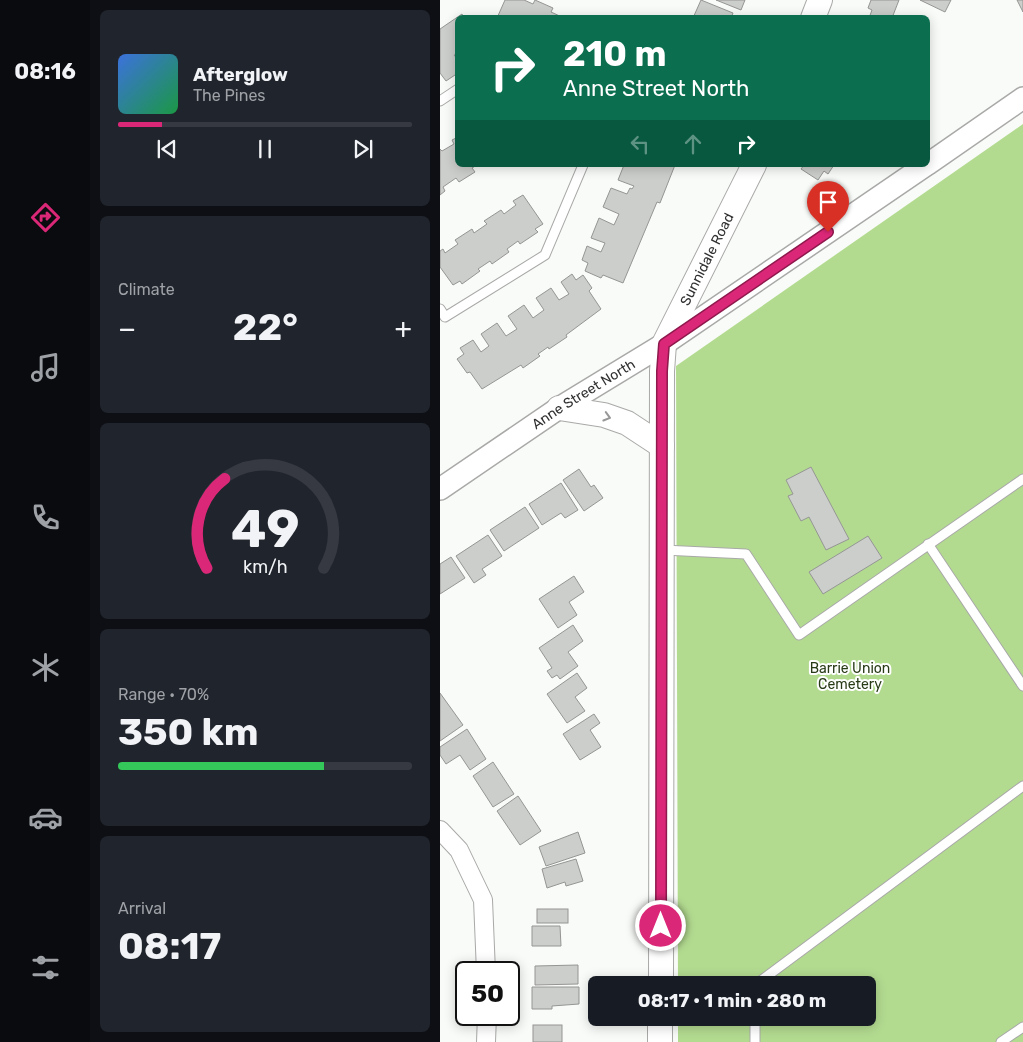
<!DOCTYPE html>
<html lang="en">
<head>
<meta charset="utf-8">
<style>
	:root { --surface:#171b24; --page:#20242c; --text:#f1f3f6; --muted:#9ea1a6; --line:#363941; --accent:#db2777 }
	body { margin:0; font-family:Rubik,sans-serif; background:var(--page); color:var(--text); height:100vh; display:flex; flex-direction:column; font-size:19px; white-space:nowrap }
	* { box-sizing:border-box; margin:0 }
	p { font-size:16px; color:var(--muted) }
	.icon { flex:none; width:28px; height:28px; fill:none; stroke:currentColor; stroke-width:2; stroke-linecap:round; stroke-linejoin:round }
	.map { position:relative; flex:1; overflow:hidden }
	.sheet { display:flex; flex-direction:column; gap:10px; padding:10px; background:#0d0f14; width:350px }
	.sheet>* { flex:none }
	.banner { position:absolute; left:15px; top:15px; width:475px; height:152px; border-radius:8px; box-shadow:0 2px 12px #0003; background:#0b6e4f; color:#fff; overflow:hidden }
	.speed { position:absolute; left:15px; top:961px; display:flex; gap:10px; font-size:25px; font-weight:700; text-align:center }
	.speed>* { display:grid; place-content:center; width:65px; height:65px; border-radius:50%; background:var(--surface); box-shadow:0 2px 12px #0003; line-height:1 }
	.speed .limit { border:2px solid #111; border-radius:8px; background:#fff; color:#111 }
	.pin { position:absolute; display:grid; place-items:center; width:42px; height:42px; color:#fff; margin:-51px -21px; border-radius:50% 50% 50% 0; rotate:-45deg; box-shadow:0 0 5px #0007 }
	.pin .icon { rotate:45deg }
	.me { position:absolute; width:55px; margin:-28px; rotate:0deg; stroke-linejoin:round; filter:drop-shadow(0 0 4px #0008) }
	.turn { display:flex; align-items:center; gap:18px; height:105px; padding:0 25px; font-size:22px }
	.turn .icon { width:65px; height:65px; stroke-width:2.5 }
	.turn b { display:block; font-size:35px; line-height:42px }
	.lanes { display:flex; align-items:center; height:48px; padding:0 25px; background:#0003; justify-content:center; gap:25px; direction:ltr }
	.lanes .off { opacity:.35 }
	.big { font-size:38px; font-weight:700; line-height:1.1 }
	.sheet .card { flex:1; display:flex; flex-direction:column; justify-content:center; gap:8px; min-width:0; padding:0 18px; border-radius:8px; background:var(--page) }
	.sheet .dial { align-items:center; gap:0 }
	.dial svg { height:130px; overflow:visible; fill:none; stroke:var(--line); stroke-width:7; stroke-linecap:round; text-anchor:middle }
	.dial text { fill:var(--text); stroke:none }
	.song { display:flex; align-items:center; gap:15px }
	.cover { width:60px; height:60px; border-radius:8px; background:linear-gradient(135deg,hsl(220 70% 55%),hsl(140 70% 35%)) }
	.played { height:5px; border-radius:2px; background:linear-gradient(90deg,var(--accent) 15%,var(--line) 15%) }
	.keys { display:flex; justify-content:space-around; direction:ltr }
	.heat { display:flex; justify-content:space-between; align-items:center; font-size:28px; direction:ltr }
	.charge { height:8px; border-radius:4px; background:linear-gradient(90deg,#34c759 70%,var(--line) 0) }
	.trip { position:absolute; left:148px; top:976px; width:288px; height:50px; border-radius:8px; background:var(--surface); box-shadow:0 2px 12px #0003; font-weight:700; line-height:50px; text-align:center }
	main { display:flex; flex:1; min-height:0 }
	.tabs { display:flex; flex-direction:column; width:90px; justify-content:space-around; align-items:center; background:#090b0e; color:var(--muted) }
	.tabs .icon { width:35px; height:35px }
	.tabs .active { color:var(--accent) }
	.tabs b { font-size:22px; color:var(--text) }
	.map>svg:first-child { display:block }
</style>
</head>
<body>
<main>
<nav class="tabs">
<b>08:16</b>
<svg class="icon active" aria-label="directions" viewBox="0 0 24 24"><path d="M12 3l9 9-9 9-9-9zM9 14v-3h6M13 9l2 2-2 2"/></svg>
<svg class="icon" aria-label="music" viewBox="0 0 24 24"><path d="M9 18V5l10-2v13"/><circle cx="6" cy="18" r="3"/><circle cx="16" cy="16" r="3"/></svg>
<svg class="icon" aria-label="phone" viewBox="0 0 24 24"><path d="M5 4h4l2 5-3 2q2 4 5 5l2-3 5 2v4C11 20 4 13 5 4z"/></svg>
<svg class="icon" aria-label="climate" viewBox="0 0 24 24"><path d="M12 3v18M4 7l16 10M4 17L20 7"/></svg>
<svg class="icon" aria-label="car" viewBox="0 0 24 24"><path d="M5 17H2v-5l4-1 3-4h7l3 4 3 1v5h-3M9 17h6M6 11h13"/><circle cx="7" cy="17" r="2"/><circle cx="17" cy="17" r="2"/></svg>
<svg class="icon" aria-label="filters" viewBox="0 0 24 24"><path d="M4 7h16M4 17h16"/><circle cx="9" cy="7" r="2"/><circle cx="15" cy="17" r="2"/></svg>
</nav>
<section class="sheet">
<div class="card">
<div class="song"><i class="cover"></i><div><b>Afterglow</b><p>The Pines</p></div></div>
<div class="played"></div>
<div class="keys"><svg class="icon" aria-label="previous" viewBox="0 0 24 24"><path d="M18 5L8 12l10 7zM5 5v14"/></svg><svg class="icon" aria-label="pause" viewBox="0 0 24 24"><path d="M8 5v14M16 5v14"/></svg><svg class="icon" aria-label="next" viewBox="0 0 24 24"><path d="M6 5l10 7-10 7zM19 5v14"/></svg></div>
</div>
<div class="card"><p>Climate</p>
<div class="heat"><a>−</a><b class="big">22°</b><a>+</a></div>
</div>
<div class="card dial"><svg viewBox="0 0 100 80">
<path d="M14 69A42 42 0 1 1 86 69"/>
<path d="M14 69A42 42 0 0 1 25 14" stroke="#db2777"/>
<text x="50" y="56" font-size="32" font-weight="700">49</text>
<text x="50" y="72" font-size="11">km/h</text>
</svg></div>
<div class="card"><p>Range · 70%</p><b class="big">350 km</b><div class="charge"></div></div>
<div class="card"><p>Arrival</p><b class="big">08:17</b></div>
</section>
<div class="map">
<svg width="583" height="1042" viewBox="0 0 583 1042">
	<rect width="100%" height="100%" fill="#f9fbf8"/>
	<!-- green -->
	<polygon fill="#b3db90" points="583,124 583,1042 238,1042 238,1018 426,1018 426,985 238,985 236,366"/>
	<!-- building -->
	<g fill="#cccecb" stroke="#959694">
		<polygon points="65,0 84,0 93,4 95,0 113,8 111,12 124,18 57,18"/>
		<polygon points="261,0 293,13 291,18 253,18"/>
		<polygon points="276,0 305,0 301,10"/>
		<polygon points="431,0 459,0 452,18 429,18 432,10 428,8"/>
		<polygon points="480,0 511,0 505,12"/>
		<polygon points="577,0 583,0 583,12"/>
		<polygon points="22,14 24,18 18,18 18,54 14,55 18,60 18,73 6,81 0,73 0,29"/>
		<polygon points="18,137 18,165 37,165 32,168 35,172 19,182 16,178 3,187 5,191 0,195 0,149 2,151 14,144 12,140"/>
		<polygon points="184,165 235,165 220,203 217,202 183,283 163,275 161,278 145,271 148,263 142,260 147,246 161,252 165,243 151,238 159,218 174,225 179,214 163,207 171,188 187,194 190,188 192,189 194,186 178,180"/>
		<polygon points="364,165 394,165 388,174 384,171 378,180 361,169"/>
		<polygon points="83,195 103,224 95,229 98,232 80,244 78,241 67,249 69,252 52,264 50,261 38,269 40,271 22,284 20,281 13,285 0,267 0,251 3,249 5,253 18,244 15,240 32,229 34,233 47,224 44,221 61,210 64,214 76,205 73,201"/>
		<polygon points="132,274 136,280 143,275 152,288 149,291 161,309 126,335 127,337 109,349 108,347 98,354 100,356 83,368 81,365 42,389 30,372 27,373 17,359 24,354 20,348 33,340 41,352 49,346 41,334 57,323 66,336 77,329 68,316 84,305 93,318 104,310 96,298 111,288 119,300 129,294 121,282"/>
		<polygon points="371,467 409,539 386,550 369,517 361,521 348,496 353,494 346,480"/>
		<polygon points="139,469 151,487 154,485 163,498 144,511 123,480"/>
		<polygon points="121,483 138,510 125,518 121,513 102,525 89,504"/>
		<polygon points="85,507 99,528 64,551 50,530"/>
		<polygon points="48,535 62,556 42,569 46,575 34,583 16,556"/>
		<polygon points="428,536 442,558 383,594 369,572"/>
		<polygon points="11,557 25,578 0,594 0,564"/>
		<polygon points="134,576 144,592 129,602 137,615 118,628 99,599"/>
		<polygon points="133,625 143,641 128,652 138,666 120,679 117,675 112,678 107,671 112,668 99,648"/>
		<polygon points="137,673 147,688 135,697 145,711 127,723 107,694"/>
		<polygon points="0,693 23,725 0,741"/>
		<polygon points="154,714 160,723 150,730 161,747 140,760 123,734"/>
		<polygon points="27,729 46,759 30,770 20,755 6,764 0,755 0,747"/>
		<polygon points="53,762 74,794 53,807 33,776"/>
		<polygon points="78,796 101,831 80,845 57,811"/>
		<polygon points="138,832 145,853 106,866 99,847"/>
		<polygon points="136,859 143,881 126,886 125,882 107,888 102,869"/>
		<rect x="97" y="909" width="31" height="14"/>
		<polygon points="92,926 120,926 121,946 92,946"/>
		<polygon points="138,965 138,984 95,985 95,966"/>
		<polygon points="92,987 139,987 139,1004 112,1006 112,1009 92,1009"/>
		<rect x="93" y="1025" width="29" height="17"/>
	</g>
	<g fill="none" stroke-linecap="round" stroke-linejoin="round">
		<!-- service casing -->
		<g stroke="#a9aaa8" stroke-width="11">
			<g id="service">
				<polyline points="0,101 18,89"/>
				<polyline points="0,309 5,317 105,255 143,165"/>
				<polyline points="488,544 583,686"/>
				<polyline points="223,550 306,554 359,635 583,479"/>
				<polyline points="315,985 583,786"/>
				<polyline points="315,1018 315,1042"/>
				<polyline points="561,1042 583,1027"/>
			</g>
		</g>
		<!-- minor casing -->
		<g stroke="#a9aaa8" stroke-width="20">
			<g id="minor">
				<polyline points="0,830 19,850 43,900 46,972"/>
				<polyline points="46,1042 47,1015"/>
			</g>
		</g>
		<!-- tertiary casing -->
		<g stroke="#a9aaa8" stroke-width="24">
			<g id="tertiary">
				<polyline points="488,164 583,98"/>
				<path id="s1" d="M0,489L119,408L224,344L486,165"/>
			</g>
		</g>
		<!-- secondary casing -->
		<g stroke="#a9aaa8" stroke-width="26">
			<g id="secondary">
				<polyline points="373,18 380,0"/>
				<polyline points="119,408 164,415 187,423 222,446"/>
				<path id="s2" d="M221,985L222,371L224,344L314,165"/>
				<polyline points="220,1042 220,1018"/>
			</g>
		</g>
		<!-- service -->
		<use href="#service" stroke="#fff" stroke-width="9"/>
		<!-- minor -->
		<use href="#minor" stroke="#fff" stroke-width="18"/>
		<!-- tertiary -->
		<use href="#tertiary" stroke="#fff" stroke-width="21"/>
		<!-- secondary -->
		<use href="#secondary" stroke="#fff" stroke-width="24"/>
	</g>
	<!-- one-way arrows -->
	<defs><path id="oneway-chevron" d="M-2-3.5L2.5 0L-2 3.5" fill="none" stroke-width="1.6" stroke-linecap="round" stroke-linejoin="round" transform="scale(1.25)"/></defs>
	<use stroke="#989898" href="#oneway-chevron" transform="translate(167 417) rotate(16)"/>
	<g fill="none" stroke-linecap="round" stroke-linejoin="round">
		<!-- route casing -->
		<g stroke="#8e194d" stroke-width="12">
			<polyline id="route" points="221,926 222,371 224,344 388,232"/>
		</g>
		<!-- route -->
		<use href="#route" stroke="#db2777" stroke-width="9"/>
	</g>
	<g text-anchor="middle" stroke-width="4" stroke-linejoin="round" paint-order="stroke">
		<!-- street labels -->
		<g font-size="14" fill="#303130" stroke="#fff">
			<text dy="5" stroke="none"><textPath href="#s2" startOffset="736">Sunnidale Road</textPath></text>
			<text dy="5" stroke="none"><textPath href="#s1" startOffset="172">Anne Street North</textPath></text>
		</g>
		<!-- park labels -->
		<g font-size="14" fill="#293b17" stroke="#fff">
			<text x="410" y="673">Barrie Union<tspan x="410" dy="16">Cemetery</tspan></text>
		</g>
	</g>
</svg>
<div class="speed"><div class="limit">50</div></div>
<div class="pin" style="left:388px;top:232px;background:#d93025"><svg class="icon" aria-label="arrive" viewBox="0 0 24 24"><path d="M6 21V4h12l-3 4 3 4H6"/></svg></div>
<svg class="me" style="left:221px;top:926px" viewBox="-20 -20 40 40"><circle r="17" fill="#db2777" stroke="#fff" stroke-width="3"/><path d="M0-11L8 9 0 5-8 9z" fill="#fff"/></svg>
<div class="trip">08:17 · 1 min · 280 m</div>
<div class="banner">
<div class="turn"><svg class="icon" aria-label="right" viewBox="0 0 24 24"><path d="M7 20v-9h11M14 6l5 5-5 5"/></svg><div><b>210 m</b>Anne Street North</div></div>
<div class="lanes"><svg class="icon off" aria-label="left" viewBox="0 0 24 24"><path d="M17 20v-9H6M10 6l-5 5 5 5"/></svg><svg class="icon off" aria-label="ahead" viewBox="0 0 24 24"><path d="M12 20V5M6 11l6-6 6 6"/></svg><svg class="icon" aria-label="right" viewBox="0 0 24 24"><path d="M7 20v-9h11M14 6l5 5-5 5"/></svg></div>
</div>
</div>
</main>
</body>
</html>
